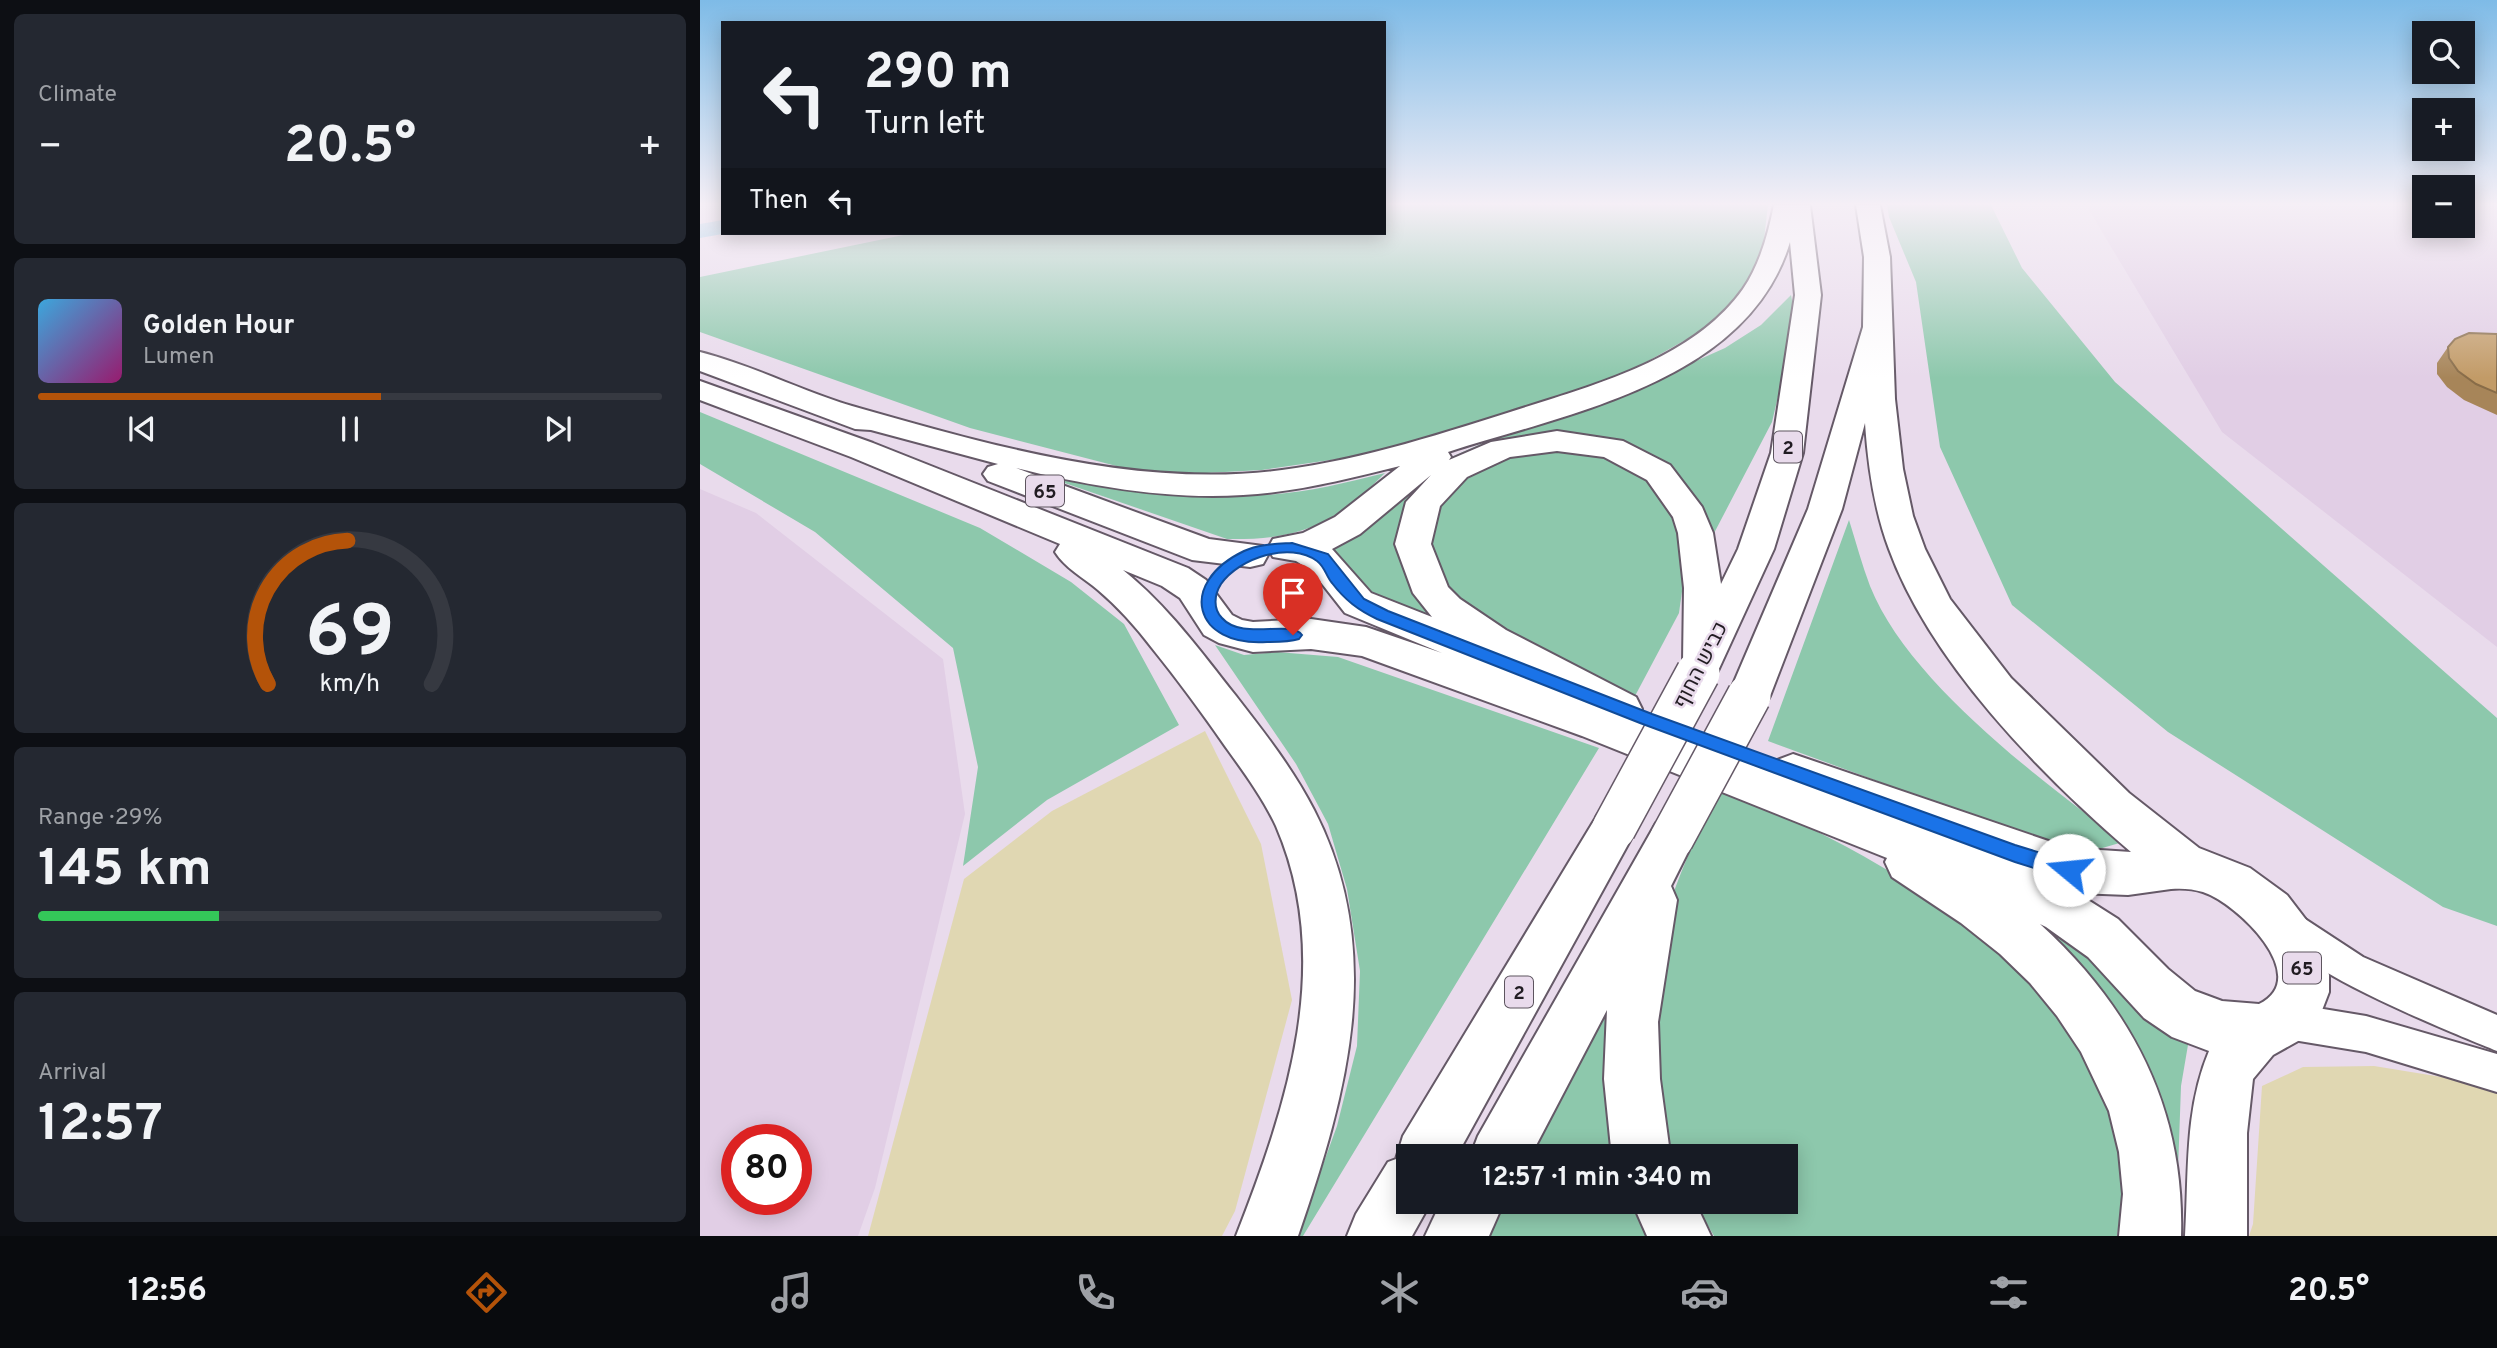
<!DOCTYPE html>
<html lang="en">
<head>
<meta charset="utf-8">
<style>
	:root { --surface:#171b24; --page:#242831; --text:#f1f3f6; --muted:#9ea1a6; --line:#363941; --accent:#b45309 }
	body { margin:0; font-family:Overpass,Heebo,sans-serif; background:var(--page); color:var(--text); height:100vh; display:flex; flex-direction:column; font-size:26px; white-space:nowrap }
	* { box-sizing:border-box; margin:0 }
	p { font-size:23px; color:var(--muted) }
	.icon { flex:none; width:38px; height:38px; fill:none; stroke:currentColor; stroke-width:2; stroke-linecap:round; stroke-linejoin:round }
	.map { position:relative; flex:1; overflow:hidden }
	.details { display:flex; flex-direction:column; gap:14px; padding:14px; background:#0d0f14; width:700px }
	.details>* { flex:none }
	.top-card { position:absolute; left:21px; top:21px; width:665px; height:214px; border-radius:0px; box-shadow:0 4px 18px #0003; background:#171b24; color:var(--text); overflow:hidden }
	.fabs { position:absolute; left:1712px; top:21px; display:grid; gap:14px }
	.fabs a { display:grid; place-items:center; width:63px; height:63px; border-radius:0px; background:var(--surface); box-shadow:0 4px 18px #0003; font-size:35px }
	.speed { position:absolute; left:21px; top:1124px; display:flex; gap:14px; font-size:35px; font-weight:700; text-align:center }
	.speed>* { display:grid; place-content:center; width:91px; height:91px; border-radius:50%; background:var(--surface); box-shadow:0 4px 18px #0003; line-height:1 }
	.speed .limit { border:10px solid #d22; background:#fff; color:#111 }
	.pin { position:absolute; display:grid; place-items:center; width:60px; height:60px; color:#fff; margin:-72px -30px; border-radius:50% 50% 50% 0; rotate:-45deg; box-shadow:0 0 7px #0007 }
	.pin .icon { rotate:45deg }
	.me { position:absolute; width:77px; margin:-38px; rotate:287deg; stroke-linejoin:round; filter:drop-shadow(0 0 5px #0008) }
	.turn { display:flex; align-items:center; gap:24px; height:147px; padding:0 28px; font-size:32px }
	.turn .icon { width:91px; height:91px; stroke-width:2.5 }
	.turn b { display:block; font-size:49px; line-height:60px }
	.then { display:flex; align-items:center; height:66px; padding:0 28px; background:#0003; gap:14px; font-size:26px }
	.big { font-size:52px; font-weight:700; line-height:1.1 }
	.details .widget { flex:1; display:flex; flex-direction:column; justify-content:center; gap:10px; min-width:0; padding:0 24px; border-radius:10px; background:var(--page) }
	.details .dial { align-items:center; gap:0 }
	.dial svg { height:182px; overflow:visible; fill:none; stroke:var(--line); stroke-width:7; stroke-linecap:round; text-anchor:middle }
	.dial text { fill:var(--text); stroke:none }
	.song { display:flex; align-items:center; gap:21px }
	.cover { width:84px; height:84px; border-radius:10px; background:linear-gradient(135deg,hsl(200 70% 55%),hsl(320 70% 35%)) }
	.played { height:7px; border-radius:4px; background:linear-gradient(90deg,var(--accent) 55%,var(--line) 55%) }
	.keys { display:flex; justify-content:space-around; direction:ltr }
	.heat { display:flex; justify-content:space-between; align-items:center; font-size:38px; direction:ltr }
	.charge { height:10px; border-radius:5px; background:linear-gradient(90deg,#34c759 29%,var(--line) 0) }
	.trip { position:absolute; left:696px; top:1144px; width:402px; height:70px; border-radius:0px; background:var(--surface); box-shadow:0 4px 18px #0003; font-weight:700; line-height:70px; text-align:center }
	.menu { display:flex; height:112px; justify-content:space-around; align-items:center; background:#090b0e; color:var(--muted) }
	.menu .icon { width:49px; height:49px }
	.menu .selected { color:var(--accent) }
	.menu b { font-size:32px; color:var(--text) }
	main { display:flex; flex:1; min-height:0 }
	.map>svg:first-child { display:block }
</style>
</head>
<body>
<main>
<section class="details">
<div class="widget"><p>Climate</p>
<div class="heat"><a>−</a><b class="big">20.5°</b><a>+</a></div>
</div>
<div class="widget">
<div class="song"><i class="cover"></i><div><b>Golden Hour</b><p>Lumen</p></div></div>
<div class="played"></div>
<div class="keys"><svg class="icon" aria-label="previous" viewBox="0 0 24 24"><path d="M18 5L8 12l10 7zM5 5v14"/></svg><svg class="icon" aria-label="pause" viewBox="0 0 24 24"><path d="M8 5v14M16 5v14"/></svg><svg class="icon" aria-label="next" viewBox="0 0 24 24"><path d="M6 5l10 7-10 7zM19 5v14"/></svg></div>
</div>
<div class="widget dial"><svg viewBox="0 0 100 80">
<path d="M14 69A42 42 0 1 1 86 69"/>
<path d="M14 69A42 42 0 0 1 49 6" stroke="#b45309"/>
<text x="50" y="56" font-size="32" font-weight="700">69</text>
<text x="50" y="72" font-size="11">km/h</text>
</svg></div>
<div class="widget"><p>Range · 29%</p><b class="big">145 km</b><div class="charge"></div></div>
<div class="widget"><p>Arrival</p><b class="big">12:57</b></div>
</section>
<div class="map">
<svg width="1797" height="1236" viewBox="0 0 1797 1236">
	<rect width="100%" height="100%" fill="#e9dbec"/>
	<!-- built -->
	<g fill="#e1cee5" fill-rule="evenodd">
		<polygon points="1386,205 1724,205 1724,226 1762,226 1762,205 1797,205 1797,647 1522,432"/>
		<path d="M0,489L56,513L243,659L265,814L175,1188L158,1236H0ZM37,1139H96V1199H37Z"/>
	</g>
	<!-- green -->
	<g fill="#8dc8ac">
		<polygon points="684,205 1068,205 1063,248 1046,290 1003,330 918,378 802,418 672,454 562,470 469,475 428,469 270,428 0,332 0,277 213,233 684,233"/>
		<polygon points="1187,205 1291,205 1322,268 1415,382 1797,718 1797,926 1743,907 1468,732 1312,605 1240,447 1216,282 1189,217"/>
		<polygon points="1091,295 1096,320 1072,422 1011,539 926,443 897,436 868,434 819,437 791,445 745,466 727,479 714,494 700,548 703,567 711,584 755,630 657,587 631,554 630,541 733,465 820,427 931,390 1025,348 1061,325"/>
		<polygon points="0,412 280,528 371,582 424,624 479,725 347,800 263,866 278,767 253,648 115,532 0,464"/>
		<polygon points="891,450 947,474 976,515 984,577 979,613 935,696 814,637 747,590 727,544 737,498 778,467 824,451"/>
		<path d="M685,473C634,525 600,540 527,539L350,478C421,485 493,498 564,495C605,493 645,483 685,473Z"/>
		<path d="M1149,520C1156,542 1162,565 1170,586C1208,682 1341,780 1423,842L1392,851L1360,848L1068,741Z"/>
		<polygon points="515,645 544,655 577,652 638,657 899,748 603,1236 597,1236 637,1126 657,1046 660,971 647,889 628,824 596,764"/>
		<path d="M1017,789C1116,822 1255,902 1329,975C1342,987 1351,1004 1360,1018C1370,1032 1382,1046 1391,1061C1421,1111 1427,1180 1417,1236H1014L994,1202H1087V1157H973C949,1099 950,962 970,903C983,864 1001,827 1017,789Z"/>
		<polygon points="1327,924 1368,939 1452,1023 1489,1039 1481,1086 1476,1226"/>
		<polygon points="919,971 921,1157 821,1157"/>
		<polygon points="797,1202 938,1202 955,1236 779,1236"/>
	</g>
	<!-- sand -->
	<g fill="#e0d7b2">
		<polygon points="505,731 561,844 592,1000 535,1211 522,1236 168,1236 264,879 352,811"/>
		<polygon points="1674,1066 1797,1086 1797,1236 1549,1236 1553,1224 1562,1086 1603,1067"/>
	</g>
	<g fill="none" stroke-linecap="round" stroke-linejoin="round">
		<!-- river -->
		<polygon fill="#80c5e5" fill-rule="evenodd" points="23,220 23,233 28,233 0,238 0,224"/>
		<!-- minor casing -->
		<g stroke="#655967" stroke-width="4">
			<g id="minor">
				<path d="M1593,914L1605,919L1663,957L1797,1015V1051C1751,1032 1594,970 1576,930L1581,919Z"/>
				<polygon points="1587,1003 1666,1016 1797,1054 1797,1092 1666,1052 1587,1039 1574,1034 1569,1021 1574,1008"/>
			</g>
		</g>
		<!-- highway casing -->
		<g stroke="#655967" stroke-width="4">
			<g id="highway">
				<path d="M1074,205H1110L1121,295L1103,453L1074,549L1017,673L1003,677L989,673L983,662L984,588L978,533L973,517L947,480L904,457L857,451L810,457L767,477L740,506L731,544L748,587L760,599L806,630L936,697L942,709L936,721L1071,772L1077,760L1093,754L1369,848L1431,852C1341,775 1230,662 1189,549C1174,509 1168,466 1165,423L1142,509L1070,696L1064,707L1049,712L1034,707L1028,696L1108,509L1163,327L1164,257L1156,205H1180L1190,257L1195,399L1203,469L1213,516L1225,549L1250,599L1311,678L1429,793L1499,848L1550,868L1587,895L1610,925L1625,958L1629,975V992L1616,1026L1607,1036L1573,1055L1553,1079L1547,1133V1236H1485C1489,1173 1484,1111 1509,1051L1472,1037L1444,1018L1388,957L1346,927L1340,924C1432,1008 1485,1109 1481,1236H1419L1423,1194L1419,1152L1409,1111L1381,1052L1357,1016L1330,983L1300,954L1261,923L1192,877L1185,862L1187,858L882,736L662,656L611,649L553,652L519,643L504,635L480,598L462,586L423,570C467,605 501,652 536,696C564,732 593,769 614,810C687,952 647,1094 598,1236H536C587,1106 635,962 576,826C563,798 543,771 525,746C502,713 478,680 452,648C436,627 418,607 398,590C384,578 365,568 355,552L360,544L151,457L0,400V381L173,443L488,568L506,580L532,615L542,620L553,622L611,619L666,627L742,653L645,613L612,571L596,561L573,557L568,548L573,539L603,533L635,517L700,466C648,479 597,492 543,495C468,500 389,486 316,468L509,539L563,546L568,555L563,564L550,567L492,560L288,481L283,474L288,467L298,464L171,430L155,429L0,371V352C52,365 101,391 152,406C289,445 439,489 582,470C673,458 761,427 848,400C917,378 999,351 1043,289C1060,264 1068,234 1074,205ZM1090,242L1095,295L1071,453L1038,549L1021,584L1013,533L1002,507L970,465L923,441L857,431L791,442L749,460L751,457L748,452C869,413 1048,382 1090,242ZM731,475L706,502L695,544L713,593L732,617L671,593L632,549L660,534ZM1471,889C1482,888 1493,889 1503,892C1537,903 1614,977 1559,1004L1522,1001L1495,991L1468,969L1418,919L1377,893L1428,895Z"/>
				<polygon points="914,808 930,814 937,828 756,1157 709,1157 709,1202 731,1202 712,1236 647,1236 656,1214 688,1162 696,1159 703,1136 898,814"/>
				<polygon points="972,817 988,823 995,838 971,886 977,900 958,1022 960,1079 969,1146 973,1157 915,1157 911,1148 904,1079 907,1010 830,1157 770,1157 778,1136 956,823"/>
				<polygon points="741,1202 804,1202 789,1236 725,1236"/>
				<polygon points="932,1202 995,1202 1011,1236 947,1236"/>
			</g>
		</g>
		<!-- minor -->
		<use href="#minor" fill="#fff" fill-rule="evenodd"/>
		<!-- highway -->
		<use href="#highway" fill="#fff" fill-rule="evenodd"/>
		<!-- highway-bridge casing -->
		<g stroke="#655967" stroke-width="46" stroke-linecap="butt">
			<g id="highway-bridge">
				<polyline points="914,828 998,673"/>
				<polyline points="972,838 1049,696"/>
			</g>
		</g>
		<!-- highway-bridge -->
		<use href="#highway-bridge" stroke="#fff" stroke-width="43"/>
	</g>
	<!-- wall -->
	<polygon fill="#a78559" points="1797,334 1797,415 1764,400 1747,387 1737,374 1737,363 1748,347"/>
	<!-- building -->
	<polygon fill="#c29b67" stroke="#886c48" stroke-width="2" points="1769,333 1797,334 1797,393 1776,384 1758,371 1749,358 1748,347 1755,339"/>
	<!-- sky -->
	<linearGradient id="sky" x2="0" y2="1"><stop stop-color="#7ebbe7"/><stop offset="0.54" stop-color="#f5eff6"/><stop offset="1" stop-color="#f5eff6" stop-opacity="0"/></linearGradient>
	<rect width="1797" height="378" fill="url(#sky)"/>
	<!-- route -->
	<path fill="#1a73e8" stroke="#114b97" stroke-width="2" d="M592,543L628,554L664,599L688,611L952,714L1315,845L1376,864L1379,870L1376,877L1369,879L1315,862L940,723L677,619C658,610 645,600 632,583C626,576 625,567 617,561C590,541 539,558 521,584C514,595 513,609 522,618C542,641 591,619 602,635L599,639C589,642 577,642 567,642C493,647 477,583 544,551C559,544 576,544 592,543Z"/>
	<g text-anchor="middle" stroke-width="5" stroke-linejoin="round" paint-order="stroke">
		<!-- shield labels -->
		<g fill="#e9dbec" stroke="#5d555f" stroke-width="2">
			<rect x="1074" y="431.5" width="28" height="31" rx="5"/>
			<rect x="326" y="475.5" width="38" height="31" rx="5"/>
			<rect x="1583" y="952.5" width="38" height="31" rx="5"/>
			<rect x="805" y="976.5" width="28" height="31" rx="5"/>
		</g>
		<g font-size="19" font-weight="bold" fill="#211c22">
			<text x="1088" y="454">2</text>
			<text x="345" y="498">65</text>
			<text x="1602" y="975">65</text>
			<text x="819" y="999">2</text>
		</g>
		<!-- street labels -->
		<g font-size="21" fill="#211c22" stroke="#e9dbec">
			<text transform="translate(1000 665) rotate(-63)" y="7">כביש החוף</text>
		</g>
	</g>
</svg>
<div class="fabs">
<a><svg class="icon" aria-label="search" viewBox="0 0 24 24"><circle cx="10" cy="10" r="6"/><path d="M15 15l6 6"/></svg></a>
<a>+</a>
<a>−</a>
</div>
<div class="speed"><div class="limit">80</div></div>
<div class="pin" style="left:593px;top:635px;background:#d93025"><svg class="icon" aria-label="arrive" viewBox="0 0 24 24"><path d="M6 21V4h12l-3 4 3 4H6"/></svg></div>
<svg class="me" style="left:1369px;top:870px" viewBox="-20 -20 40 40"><circle r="19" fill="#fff"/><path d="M0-13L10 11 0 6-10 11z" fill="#1a73e8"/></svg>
<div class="trip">12:57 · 1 min · 340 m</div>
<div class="top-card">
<div class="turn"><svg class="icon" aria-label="left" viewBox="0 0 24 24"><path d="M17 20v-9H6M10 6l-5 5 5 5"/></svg><div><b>290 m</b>Turn left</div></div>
<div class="then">Then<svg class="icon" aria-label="left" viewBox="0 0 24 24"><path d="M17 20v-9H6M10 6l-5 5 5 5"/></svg></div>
</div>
</div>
</main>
<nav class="menu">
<b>12:56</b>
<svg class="icon selected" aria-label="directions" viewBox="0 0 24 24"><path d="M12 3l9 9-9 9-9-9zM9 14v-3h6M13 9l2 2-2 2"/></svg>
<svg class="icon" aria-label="music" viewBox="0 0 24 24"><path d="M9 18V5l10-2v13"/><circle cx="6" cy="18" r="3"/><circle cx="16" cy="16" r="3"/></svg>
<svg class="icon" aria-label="phone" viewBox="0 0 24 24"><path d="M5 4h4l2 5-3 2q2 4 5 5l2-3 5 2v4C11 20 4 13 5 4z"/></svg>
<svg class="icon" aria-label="climate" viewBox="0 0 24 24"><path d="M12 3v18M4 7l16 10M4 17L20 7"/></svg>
<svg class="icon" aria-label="car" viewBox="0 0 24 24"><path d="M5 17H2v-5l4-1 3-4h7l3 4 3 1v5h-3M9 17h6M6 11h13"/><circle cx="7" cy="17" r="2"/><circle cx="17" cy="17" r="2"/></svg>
<svg class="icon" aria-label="filters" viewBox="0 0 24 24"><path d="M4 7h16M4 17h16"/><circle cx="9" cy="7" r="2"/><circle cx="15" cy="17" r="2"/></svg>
<b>20.5°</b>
</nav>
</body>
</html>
